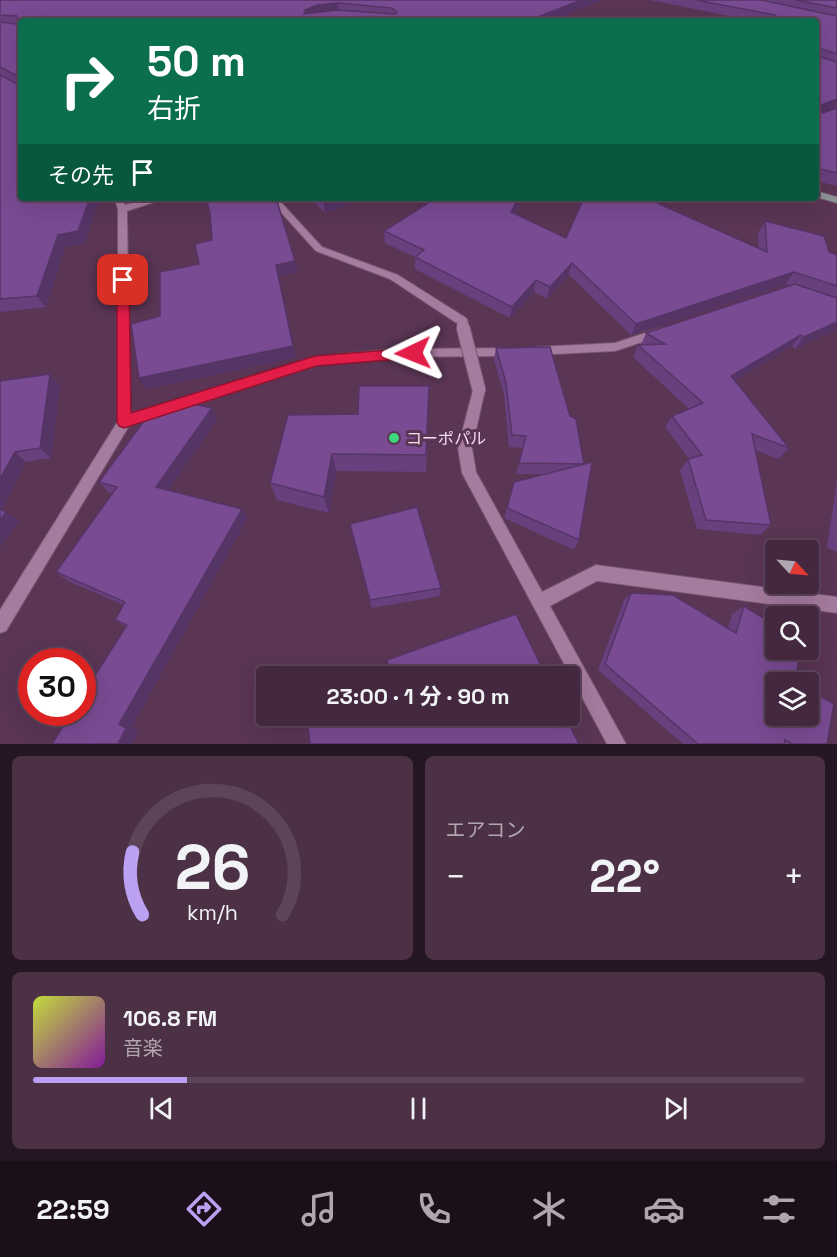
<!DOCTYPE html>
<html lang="ja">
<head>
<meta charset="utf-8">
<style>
	:root { --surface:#44283f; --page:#4b3046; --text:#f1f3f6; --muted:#afa6b0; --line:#5c4459; --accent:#bca0f2 }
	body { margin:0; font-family:"Space Grotesk","Noto Sans JP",sans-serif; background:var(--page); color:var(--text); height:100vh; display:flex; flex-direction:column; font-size:22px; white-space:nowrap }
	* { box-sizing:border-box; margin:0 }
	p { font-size:20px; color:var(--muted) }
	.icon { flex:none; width:33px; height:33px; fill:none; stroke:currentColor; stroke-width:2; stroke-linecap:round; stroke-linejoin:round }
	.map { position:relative; height:744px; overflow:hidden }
	.sheet { display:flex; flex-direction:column; gap:12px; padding:12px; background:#251623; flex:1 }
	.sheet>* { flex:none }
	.top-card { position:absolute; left:18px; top:18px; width:801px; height:183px; border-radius:6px; box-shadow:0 6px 24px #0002,0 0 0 2px var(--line); background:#0b6e4f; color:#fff; overflow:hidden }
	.needle { width:39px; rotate:116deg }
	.buttons { position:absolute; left:765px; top:540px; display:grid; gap:12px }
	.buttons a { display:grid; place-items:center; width:54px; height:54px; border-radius:6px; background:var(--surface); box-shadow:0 6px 24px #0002,0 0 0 2px var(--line); font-size:30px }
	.speed { position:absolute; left:18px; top:648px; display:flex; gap:12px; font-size:30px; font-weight:700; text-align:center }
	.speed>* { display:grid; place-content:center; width:78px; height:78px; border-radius:50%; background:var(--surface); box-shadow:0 6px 24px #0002,0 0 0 2px var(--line); line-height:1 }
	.speed .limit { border:9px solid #d22; background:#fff; color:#111 }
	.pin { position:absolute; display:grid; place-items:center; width:51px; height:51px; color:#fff; margin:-26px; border-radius:12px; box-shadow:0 3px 9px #0006 }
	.me { position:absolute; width:66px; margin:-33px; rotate:268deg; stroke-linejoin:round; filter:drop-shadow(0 0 4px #0008) }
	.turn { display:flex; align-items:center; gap:21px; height:126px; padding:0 30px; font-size:27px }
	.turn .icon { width:78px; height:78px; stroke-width:2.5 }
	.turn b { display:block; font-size:42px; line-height:51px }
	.then { display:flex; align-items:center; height:57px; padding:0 30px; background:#0003; gap:12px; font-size:22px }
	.big { font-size:45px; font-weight:700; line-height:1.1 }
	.sheet .card { flex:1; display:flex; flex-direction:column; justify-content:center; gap:9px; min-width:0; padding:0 21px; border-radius:9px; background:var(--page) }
	.sheet .dial { align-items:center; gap:0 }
	.dial svg { height:156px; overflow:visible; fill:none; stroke:var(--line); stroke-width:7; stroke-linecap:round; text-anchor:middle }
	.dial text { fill:var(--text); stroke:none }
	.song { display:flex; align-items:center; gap:18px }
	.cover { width:72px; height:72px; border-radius:9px; background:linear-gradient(135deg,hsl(70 70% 55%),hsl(290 70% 35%)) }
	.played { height:6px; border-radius:3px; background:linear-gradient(90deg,var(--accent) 20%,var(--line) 20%) }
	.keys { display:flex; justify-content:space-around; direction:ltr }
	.heat { display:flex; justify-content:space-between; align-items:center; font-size:33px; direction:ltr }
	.sheet .tiles { flex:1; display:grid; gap:12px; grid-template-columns:1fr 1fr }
	.card:last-child { grid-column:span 2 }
	.trip { position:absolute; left:256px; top:666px; width:324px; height:60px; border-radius:6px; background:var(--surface); box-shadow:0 6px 24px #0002,0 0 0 2px var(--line); font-weight:700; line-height:60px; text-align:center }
	.dock { display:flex; height:96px; justify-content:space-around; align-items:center; background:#1b1019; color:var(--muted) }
	.dock .icon { width:42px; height:42px }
	.dock .current { color:var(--accent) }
	.dock b { font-size:27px; color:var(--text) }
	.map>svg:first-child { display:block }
</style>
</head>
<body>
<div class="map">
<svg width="837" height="744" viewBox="0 0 837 744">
	<rect width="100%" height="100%" fill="#5a3554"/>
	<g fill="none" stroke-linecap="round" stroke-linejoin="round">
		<!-- lane casing -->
		<g stroke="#755570" stroke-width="2">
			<polygon id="lane" points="596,565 837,597 837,613 597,581 546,608 540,610 534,608 532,602 534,596"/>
		</g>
		<!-- street casing -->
		<g stroke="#755570" stroke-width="2">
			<g id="street">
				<polygon points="114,198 122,198 125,205 153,198 167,198 127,211 130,415 316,357 391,349 510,348 516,352 510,356 391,357 316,365 129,426 6,631 0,633 0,610 118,421 118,209"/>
				<polygon points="268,198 277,198 322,247 398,275 466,318 468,321 466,324 458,324 390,279 316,251"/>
				<polygon points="660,328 666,332 664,335 615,351 536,355 530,351 536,347 615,343"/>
				<polygon points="479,385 483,387 485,390 472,448 476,472 626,744 607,744 462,473 458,448 473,390 475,387"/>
			</g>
		</g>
		<!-- secondary casing -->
		<g stroke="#755570" stroke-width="2">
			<polygon id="secondary" points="816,191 837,197 837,203 816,197"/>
		</g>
		<!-- lane -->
		<use href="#lane" fill="#a57b9e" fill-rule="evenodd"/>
		<!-- street -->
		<use href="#street" fill="#a57b9e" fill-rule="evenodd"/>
		<!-- secondary -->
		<use href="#secondary" fill="#8d9395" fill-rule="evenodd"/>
		<!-- street-bridge-far1 casing -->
		<g stroke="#755570" stroke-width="11" stroke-linecap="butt">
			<polyline id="street-bridge-far1" points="462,321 464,328"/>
		</g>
		<!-- street-bridge casing -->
		<g stroke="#755570" stroke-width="15" stroke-linecap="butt">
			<polyline id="street-bridge" points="463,327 479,390"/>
		</g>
		<!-- street-bridge-far1 -->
		<use href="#street-bridge-far1" stroke="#a57b9e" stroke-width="10"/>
		<!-- street-bridge -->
		<use href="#street-bridge" stroke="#a57b9e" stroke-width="13"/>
	</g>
	<!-- wall -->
	<g fill="#68407e">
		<polygon points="0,0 601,0 550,21 21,21 85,243 65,247 46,307 0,312 0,75 17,84 0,74"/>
		<polygon points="650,0 837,0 837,108 836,107 822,113 837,108 837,186 816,181 816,21 754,21"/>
		<polygon points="310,198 365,198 325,213"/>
		<polygon points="436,198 524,198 515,214 566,238 655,202 759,249 758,233 765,221 829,252 837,255 837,329 795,349 792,346 734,381 789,448 779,459 755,450 771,525 760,535 697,529 680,470 689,459 665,427 672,416 689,409 633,357 638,345 641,345 646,333 790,285 786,284 631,335 569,275 547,299 534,292 510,318 415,269 415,257 385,243 384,231"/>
		<polygon points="496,348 584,464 579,540 574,550 504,518 514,482 545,474 516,474 523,448 509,447 504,395 494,360"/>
		<polygon points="0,381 60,385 51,458 26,462 2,510 19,521 0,547"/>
		<polygon points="429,386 426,472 336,471 329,513 277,500 270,483 358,414"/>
		<polygon points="217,419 168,490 242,509 247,519 131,728 138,732 132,744 52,744 126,627 115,620 124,605 68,581 56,572 113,493 108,492 99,482"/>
		<polygon points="837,479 837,552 827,548"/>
		<polygon points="352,534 441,588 440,596 372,608"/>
		<polygon points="631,593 728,628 732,614 744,606 795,682 827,744 683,744 598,670 624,600"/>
	</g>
	<!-- shaded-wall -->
	<g fill="#553466">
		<polygon points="581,0 601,0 550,21 528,21"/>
		<polygon points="338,3 339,12 304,14 305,10 317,5"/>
		<polygon points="837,99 836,107 816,116 821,105"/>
		<polygon points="90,198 100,198 85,243 65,247 46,307 37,296 58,235"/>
		<polygon points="333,198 365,198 325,213 323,201"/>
		<polygon points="519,198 524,198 509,223 511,212"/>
		<polygon points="295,261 298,272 279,277 296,358 146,389 139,378 276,265"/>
		<polygon points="572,263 569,275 547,299 550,287"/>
		<polygon points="794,272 786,284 631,335 636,324"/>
		<polygon points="536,280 534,292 510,318 512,307"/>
		<polygon points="837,322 837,329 795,349 804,337"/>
		<polygon points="801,335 792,346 723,388 731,376"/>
		<polygon points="50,374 60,385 51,458 40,448"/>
		<polygon points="212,408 217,419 164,497 156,487"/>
		<polygon points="15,452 26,462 0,513 0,479"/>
		<polygon points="332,454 336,471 329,513 324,497"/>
		<polygon points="242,509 247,519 131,728 138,732 132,744 118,744 119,724"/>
		<polygon points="6,512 19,521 0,547 0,520"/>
	</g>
	<!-- building -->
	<g fill="#794b92" stroke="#553466" stroke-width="1.5" fill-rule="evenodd">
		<path d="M0,0H581L528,21H21V198H90L78,231L58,235L37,296L0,299V75L17,84V76L0,67V22L16,24L19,22L17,16L0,15ZM338,3L392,8L397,12L395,14L338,10L304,14L305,10L317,5Z"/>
		<polygon points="696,0 761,0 837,16 837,54 822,49 819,51 821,57 837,62 837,99 821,105 820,111 823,113 837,108 837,173 816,168 816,21 774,21 770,20 775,15"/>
		<polygon points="796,0 837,0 837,8"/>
		<polygon points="206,198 273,198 278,204 295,261 276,265 293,346 139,378 131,324 160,316 160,272 199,264 195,244 212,240 210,213"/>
		<polygon points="320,198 333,198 323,201"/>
		<polygon points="436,198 519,198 511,212 566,238 584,198 656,198 655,202 767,252 765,221 824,236 829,252 837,255 837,286 794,272 636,324 572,263 550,287 536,280 512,307 415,257 424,250 384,231"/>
		<polygon points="795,284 837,298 837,322 804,337 801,335 731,376 789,448 752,434 771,525 706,520 688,459 702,455 672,416 703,403 638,345 665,344 646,333"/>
		<polygon points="550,347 570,416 576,419 584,464 519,463 526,436 512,435 506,383 496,348"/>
		<polygon points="50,374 40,448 15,452 0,479 0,381"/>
		<polygon points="359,386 429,386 426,455 332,454 324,497 270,483 288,415 358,414"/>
		<polygon points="174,400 212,408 156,487 242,509 119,724 126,728 118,744 52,744 72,712 82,712 82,696 127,625 115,620 125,602 56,572 117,487 99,482 155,406"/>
		<polygon points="592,462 579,540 507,508 514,482"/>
		<polygon points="417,507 441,588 370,600 350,524"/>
		<polygon points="0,509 6,512 0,520"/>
		<polygon points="631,593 673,595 736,633 744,606 776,626 776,650 800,650 795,682 797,682 776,682 776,716 808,716 808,689 834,704 827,744 792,744 785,740 784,744 698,744 605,664"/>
		<polygon points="516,614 546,676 377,676 390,673 387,660"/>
		<polygon points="307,716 565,716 579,744 310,744"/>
	</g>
	<!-- route -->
	<polygon fill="#e11d48" stroke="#92132f" stroke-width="1.5" points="123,276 129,280 131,413 315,356 413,348 419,353 413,358 316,366 124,428 119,426 117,422 117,280"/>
	<!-- markers -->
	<circle fill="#3fd77d" stroke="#5a3554" stroke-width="2" cx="394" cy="438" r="6"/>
	<g text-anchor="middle" stroke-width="6" stroke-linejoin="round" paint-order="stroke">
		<!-- poi labels -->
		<g font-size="16" fill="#f4ddef" stroke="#5a3554" text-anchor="start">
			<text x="406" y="444">コーポパル</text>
		</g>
	</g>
</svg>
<div class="buttons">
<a><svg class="needle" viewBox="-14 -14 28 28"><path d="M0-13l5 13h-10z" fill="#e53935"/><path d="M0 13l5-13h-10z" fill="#afa6b0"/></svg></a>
<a><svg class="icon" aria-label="search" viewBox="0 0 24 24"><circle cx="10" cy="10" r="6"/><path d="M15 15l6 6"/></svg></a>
<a><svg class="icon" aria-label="layers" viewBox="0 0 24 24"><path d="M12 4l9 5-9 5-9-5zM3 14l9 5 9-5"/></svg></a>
</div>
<div class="speed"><div class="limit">30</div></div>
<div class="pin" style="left:123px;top:280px;background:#d93025"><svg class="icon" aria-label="arrive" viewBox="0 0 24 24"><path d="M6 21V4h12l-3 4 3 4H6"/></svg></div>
<svg class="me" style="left:413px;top:353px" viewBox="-20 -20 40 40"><path d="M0-17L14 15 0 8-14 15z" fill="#e11d48" stroke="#fff" stroke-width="4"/></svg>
<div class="trip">23:00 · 1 分 · 90 m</div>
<div class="top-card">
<div class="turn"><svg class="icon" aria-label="right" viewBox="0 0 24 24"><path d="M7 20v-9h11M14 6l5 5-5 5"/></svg><div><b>50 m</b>右折</div></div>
<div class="then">その先<svg class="icon" aria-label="arrive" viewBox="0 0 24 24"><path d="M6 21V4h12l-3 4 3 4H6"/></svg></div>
</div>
</div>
<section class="sheet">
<div class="tiles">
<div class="card dial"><svg viewBox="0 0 100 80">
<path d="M14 69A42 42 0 1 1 86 69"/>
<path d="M14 69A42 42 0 0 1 9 37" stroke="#bca0f2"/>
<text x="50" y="56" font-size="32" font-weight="700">26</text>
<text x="50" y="72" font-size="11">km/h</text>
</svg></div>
<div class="card"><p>エアコン</p>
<div class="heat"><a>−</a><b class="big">22°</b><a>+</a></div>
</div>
<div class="card">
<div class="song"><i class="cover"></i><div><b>106.8 FM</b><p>音楽</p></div></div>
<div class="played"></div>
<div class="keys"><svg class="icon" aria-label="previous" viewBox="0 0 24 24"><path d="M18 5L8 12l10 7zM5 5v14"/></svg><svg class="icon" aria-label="pause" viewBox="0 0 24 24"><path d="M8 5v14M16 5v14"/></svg><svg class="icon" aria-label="next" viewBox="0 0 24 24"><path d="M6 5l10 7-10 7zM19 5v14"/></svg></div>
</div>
</div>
</section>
<nav class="dock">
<b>22:59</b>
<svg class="icon current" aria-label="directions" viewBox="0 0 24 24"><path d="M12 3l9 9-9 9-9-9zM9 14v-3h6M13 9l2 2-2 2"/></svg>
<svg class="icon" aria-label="music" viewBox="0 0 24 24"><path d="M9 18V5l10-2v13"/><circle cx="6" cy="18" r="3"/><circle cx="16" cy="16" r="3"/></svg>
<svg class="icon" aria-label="phone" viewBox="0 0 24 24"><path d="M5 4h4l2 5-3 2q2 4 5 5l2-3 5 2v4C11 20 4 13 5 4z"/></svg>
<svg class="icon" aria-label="climate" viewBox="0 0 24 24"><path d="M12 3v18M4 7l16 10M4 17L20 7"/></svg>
<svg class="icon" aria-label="car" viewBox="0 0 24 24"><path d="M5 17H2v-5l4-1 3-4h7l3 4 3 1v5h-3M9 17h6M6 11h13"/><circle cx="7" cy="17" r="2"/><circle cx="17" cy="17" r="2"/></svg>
<svg class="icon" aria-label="filters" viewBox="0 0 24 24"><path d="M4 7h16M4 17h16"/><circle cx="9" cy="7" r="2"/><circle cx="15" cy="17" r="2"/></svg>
</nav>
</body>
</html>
